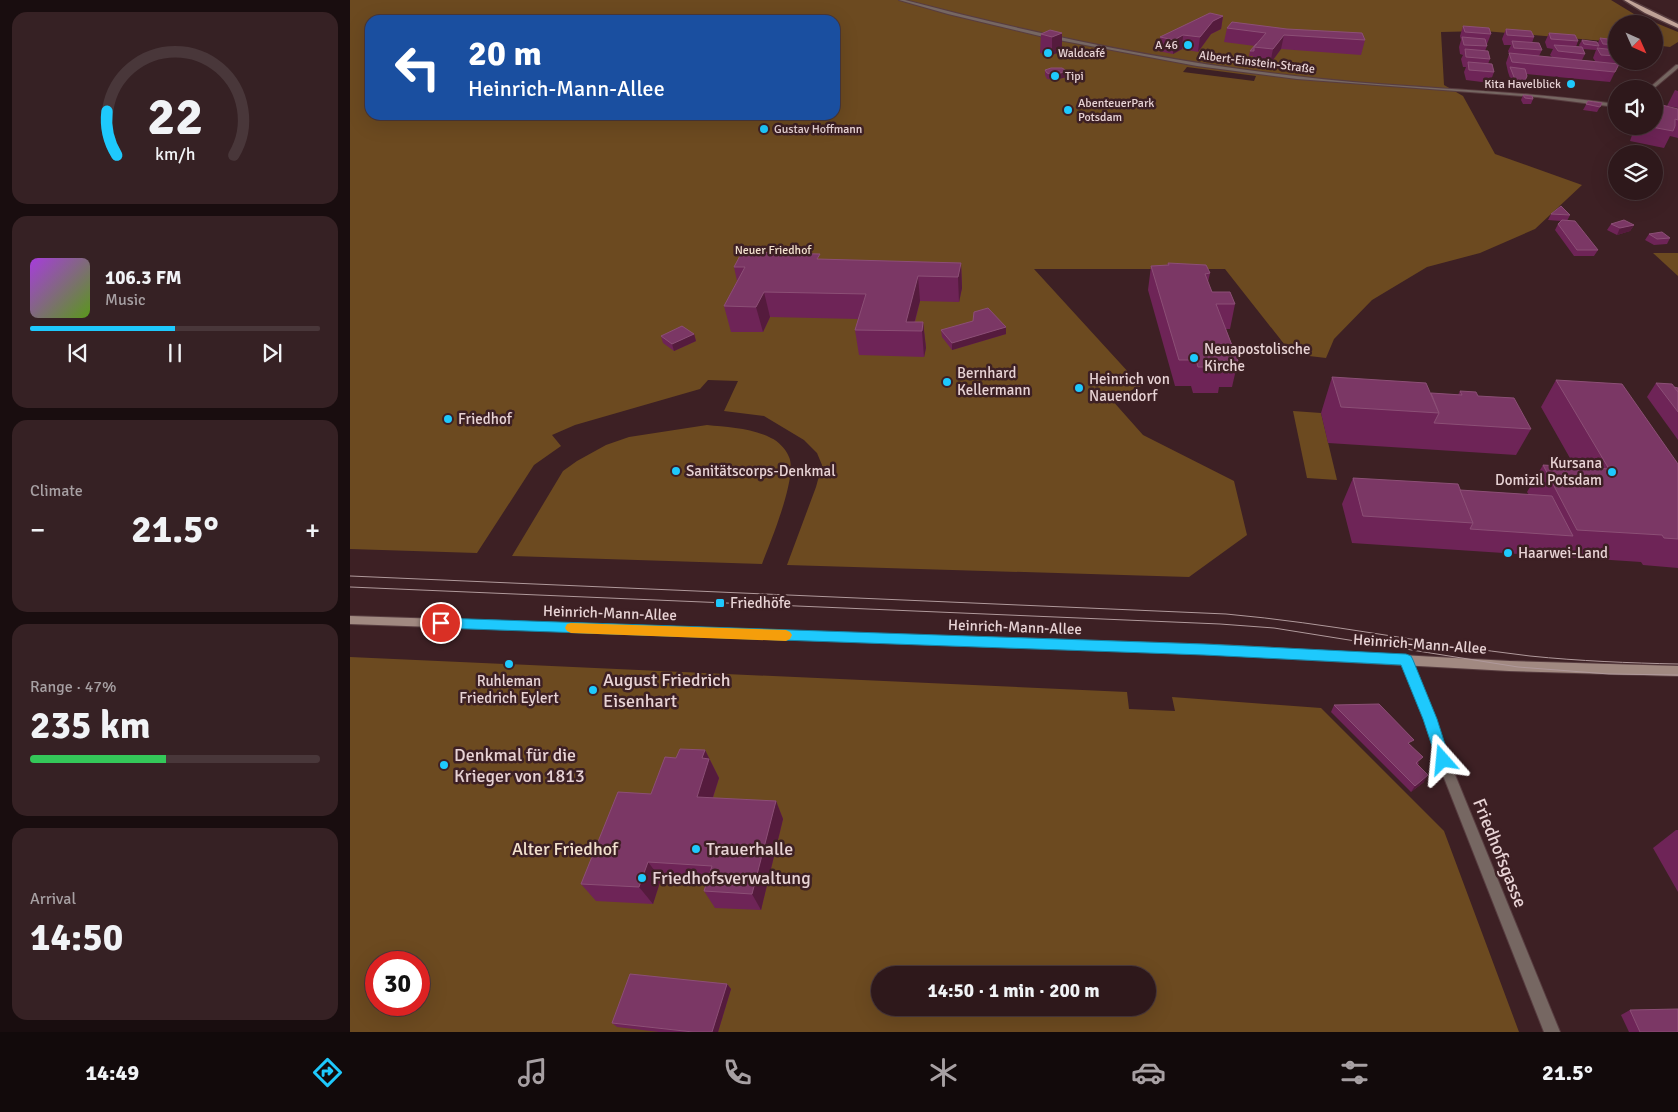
<!DOCTYPE html>
<html lang="en">
<head>
<meta charset="utf-8">
<style>
	:root { --surface:#2e181b; --page:#362124; --text:#f1f3f6; --muted:#a7a0a3; --line:#49373a; --accent:#1ec9fd }
	body { margin:0; font-family:Signika,sans-serif; background:var(--page); color:var(--text); height:100vh; display:flex; flex-direction:column; font-size:19px; white-space:nowrap }
	* { box-sizing:border-box; margin:0 }
	p { font-size:16px; color:var(--muted) }
	.icon { flex:none; width:28px; height:28px; fill:none; stroke:currentColor; stroke-width:2; stroke-linecap:round; stroke-linejoin:round }
	.map { position:relative; flex:1; overflow:hidden }
	.drawer { display:flex; flex-direction:column; gap:12px; padding:12px; background:#190d0f; width:350px }
	.drawer>* { flex:none }
	.hud { position:absolute; left:15px; top:15px; width:475px; height:105px; border-radius:15px; box-shadow:0 5px 20px #0002,0 0 0 1px var(--line); background:#1a4fa0; color:#fff; overflow:hidden }
	.needle { width:32px; rotate:135deg }
	.controls { position:absolute; left:1258px; top:15px; display:grid; gap:10px }
	.controls a { display:grid; place-items:center; width:55px; height:55px; border-radius:50%; background:var(--surface); box-shadow:0 5px 20px #0002,0 0 0 1px var(--line); font-size:25px }
	.speed { position:absolute; left:15px; top:951px; display:flex; gap:10px; font-size:25px; font-weight:700; text-align:center }
	.speed>* { display:grid; place-content:center; width:65px; height:65px; border-radius:50%; background:var(--surface); box-shadow:0 5px 20px #0002,0 0 0 1px var(--line); line-height:1 }
	.speed .limit { border:8px solid #d22; background:#fff; color:#111 }
	.pin { position:absolute; display:grid; place-items:center; width:42px; height:42px; color:#fff; margin:-21px; border:2px solid #fff; border-radius:50%; box-shadow:0 1px 5px #0007 }
	.me { position:absolute; width:55px; margin:-28px; rotate:342deg; stroke-linejoin:round; filter:drop-shadow(0 0 4px #0008) }
	.turn { display:flex; align-items:center; gap:18px; height:105px; padding:0 20px; font-size:22px }
	.turn .icon { width:65px; height:65px; stroke-width:2.5 }
	.turn b { display:block; font-size:35px; line-height:42px }
	.big { font-size:38px; font-weight:700; line-height:1.1 }
	.drawer .card { flex:1; display:flex; flex-direction:column; justify-content:center; gap:8px; min-width:0; padding:0 18px; border-radius:15px; background:var(--page) }
	.drawer .dial { align-items:center; gap:0 }
	.dial svg { height:130px; overflow:visible; fill:none; stroke:var(--line); stroke-width:7; stroke-linecap:round; text-anchor:middle }
	.dial text { fill:var(--text); stroke:none }
	.song { display:flex; align-items:center; gap:15px }
	.cover { width:60px; height:60px; border-radius:8px; background:linear-gradient(135deg,hsl(280 70% 55%),hsl(90 70% 35%)) }
	.played { height:5px; border-radius:2px; background:linear-gradient(90deg,var(--accent) 50%,var(--line) 50%) }
	.keys { display:flex; justify-content:space-around; direction:ltr }
	.heat { display:flex; justify-content:space-between; align-items:center; font-size:28px; direction:ltr }
	.charge { height:8px; border-radius:4px; background:linear-gradient(90deg,#34c759 47%,var(--line) 0) }
	.trip { position:absolute; left:521px; top:966px; width:285px; height:50px; border-radius:25px; background:var(--surface); box-shadow:0 5px 20px #0002,0 0 0 1px var(--line); font-weight:700; line-height:50px; text-align:center }
	.dock { display:flex; height:80px; justify-content:space-around; align-items:center; background:#120a0b; color:var(--muted) }
	.dock .icon { width:35px; height:35px }
	.dock .active { color:var(--accent) }
	.dock b { font-size:22px; color:var(--text) }
	main { display:flex; flex:1; min-height:0 }
	.map>svg:first-child { display:block }
</style>
</head>
<body>
<main>
<section class="drawer">
<div class="card dial"><svg viewBox="0 0 100 80">
<path d="M14 69A42 42 0 1 1 86 69"/>
<path d="M14 69A42 42 0 0 1 8 42" stroke="#1ec9fd"/>
<text x="50" y="56" font-size="32" font-weight="700">22</text>
<text x="50" y="72" font-size="11">km/h</text>
</svg></div>
<div class="card">
<div class="song"><i class="cover"></i><div><b>106.3 FM</b><p>Music</p></div></div>
<div class="played"></div>
<div class="keys"><svg class="icon" aria-label="previous" viewBox="0 0 24 24"><path d="M18 5L8 12l10 7zM5 5v14"/></svg><svg class="icon" aria-label="pause" viewBox="0 0 24 24"><path d="M8 5v14M16 5v14"/></svg><svg class="icon" aria-label="next" viewBox="0 0 24 24"><path d="M6 5l10 7-10 7zM19 5v14"/></svg></div>
</div>
<div class="card"><p>Climate</p>
<div class="heat"><a>−</a><b class="big">21.5°</b><a>+</a></div>
</div>
<div class="card"><p>Range · 47%</p><b class="big">235 km</b><div class="charge"></div></div>
<div class="card"><p>Arrival</p><b class="big">14:50</b></div>
</section>
<div class="map">
<svg width="1328" height="1032" viewBox="0 0 1328 1032">
	<rect width="100%" height="100%" fill="#3d2024"/>
	<!-- green -->
	<g fill="#6c4a20" fill-rule="evenodd">
		<path d="M0,0H1261L1284,14L1328,32V42L1320,47L1304,45V24H1266V42L1134,31L1091,32L1094,85L1113,96L1145,154L1232,185L1185,229L1130,253L1077,267L1022,300L984,339L976,358L942,354L875,269H684L791,386L761,399L793,435L884,481L897,535L839,577L437,565L466,487L472,465L467,453L454,440L414,416L374,411L388,381L358,380L350,389L225,425L202,435L211,446L184,465L127,553L0,549ZM20,20H485V115H20ZM837,67L906,76L904,81L833,72Z"/>
		<polygon points="1303,253 1328,253 1328,276"/>
		<polygon points="943,411 971,413 987,480 957,478"/>
		<path d="M357,425C377,427 402,428 421,438C428,441 436,449 439,457C448,476 420,543 412,564L162,556L213,471L227,461L256,445L279,437Z"/>
		<path d="M0,657L777,692L779,709L825,711L822,697L971,708L1094,831L1169,1032H0ZM26,962H69V1005H26ZM530,975H798V1008H530Z"/>
	</g>
	<g fill="none" stroke-linecap="round" stroke-linejoin="round">
		<!-- street casing -->
		<g stroke="#583d40" stroke-width="2">
			<g id="street">
				<path d="M549,0H555C684,34 813,61 945,76C1052,89 1160,89 1266,104V107L1187,97L947,79L847,66L698,38L598,14Z"/>
				<polygon points="1326,65 1328,65 1328,68 1303,89 1298,89"/>
				<polygon points="1056,655 1060,657 1062,660 1086,719 1099,760 1210,1032 1194,1032 1087,760 1074,719 1050,660 1052,657"/>
			</g>
		</g>
		<!-- secondary casing -->
		<g stroke="#583d40" stroke-width="2">
			<polygon id="secondary" points="0,616 873,645 1159,661 1328,666 1328,676 1159,671 873,655 0,624"/>
		</g>
		<!-- primary casing -->
		<g stroke="#583d40" stroke-width="3">
			<polygon id="primary" points="1274,0 1279,0 1328,24 1328,28 1295,13"/>
		</g>
		<!-- street -->
		<use href="#street" fill="#766762" fill-rule="evenodd"/>
		<!-- secondary -->
		<use href="#secondary" fill="#a18981" fill-rule="evenodd"/>
		<!-- primary -->
		<use href="#primary" fill="#c2a499" fill-rule="evenodd"/>
		<!-- tram -->
		<g stroke="#b0999b" stroke-width="1">
			<path d="M0,576L876,614C978,623 1078,644 1180,656C1229,661 1279,663 1328,664"/>
			<polyline points="0,587 870,624 924,628 1168,667 1259,674 1328,675"/>
		</g>
	</g>
	<!-- wall -->
	<g fill="#6e2457" fill-rule="evenodd">
		<polygon points="873,16 871,29 861,34 848,52 832,49 823,54 808,51 810,37"/>
		<polygon points="1113,26 1141,34 1137,44 1136,44 1137,46 1135,51 1140,59 1138,64 1144,72 1140,83 1116,80 1114,72 1116,67 1113,67 1111,59 1113,55 1110,54 1109,47 1111,40 1110,36"/>
		<polygon points="877,28 1015,40 1011,55 931,49 920,64 902,61 903,56 899,56 900,51 905,46 874,42"/>
		<path d="M1156,29L1184,37L1182,43L1192,50L1189,56L1202,57L1200,55L1203,49L1197,48L1195,42L1199,33L1228,41L1226,47H1230L1229,45L1232,40L1248,43L1250,38L1266,40V61H1278L1275,67L1268,66L1260,82L1176,74L1177,76L1172,88L1163,87L1158,72L1156,63L1159,54L1158,51L1161,45H1154L1152,39ZM1233,49L1246,50L1243,58L1245,61L1232,60L1235,54Z"/>
		<polygon points="700,30 712,51 702,55 690,53 691,34"/>
		<polygon points="695,70 717,71 717,77 704,80 697,79 695,75"/>
		<polygon points="1325,90 1328,91 1328,108 1317,106"/>
		<polygon points="1173,95 1183,99 1181,104 1173,104 1171,100"/>
		<polygon points="1238,101 1252,103 1247,112 1233,110"/>
		<polygon points="1328,109 1328,138 1320,136 1314,148 1280,141 1285,126 1304,126"/>
		<polygon points="1201,214 1220,215 1217,221 1248,250 1244,256 1224,256 1205,230 1208,224 1211,221 1198,220"/>
		<polygon points="1261,224 1284,225 1280,231 1267,235 1257,230"/>
		<polygon points="1299,234 1320,238 1317,244 1304,245 1295,240"/>
		<polygon points="471,259 611,263 612,288 609,302 570,301 565,322 573,322 576,348 574,357 509,355 505,330 508,319 420,317 413,332 381,332 374,306 387,281 384,267"/>
		<polygon points="818,263 860,273 858,282 862,292 885,304 880,329 876,329 888,361 882,387 869,387 868,393 843,393 841,386 825,386 798,290 801,266 817,265"/>
		<polygon points="656,327 656,334 602,350 592,337 591,330"/>
		<polygon points="344,334 346,341 324,351 313,343 311,336"/>
		<polygon points="982,377 1081,393 1108,395 1110,391 1128,396 1181,429 1166,455 978,443 971,413"/>
		<polygon points="1206,380 1328,464 1328,568 1293,565 1291,562 1002,543 992,504 1003,478 1110,490 1179,495 1177,492 1193,465 1225,467 1191,407"/>
		<polygon points="1306,383 1328,388 1328,440 1297,397"/>
		<polygon points="984,705 1061,745 1069,764 1068,764 1074,782 1061,792 981,712"/>
		<polygon points="355,750 369,778 363,798 426,801 433,819 411,910 365,908 354,891 357,882 311,879 303,904 246,901 231,884 301,794"/>
		<polygon points="1326,830 1328,830 1328,892 1303,848"/>
		<polygon points="377,984 381,989 368,1032 309,1032 267,1027 262,1023"/>
		<polygon points="1280,1010 1328,1032 1279,1032 1271,1015"/>
	</g>
	<!-- shaded-wall -->
	<g fill="#551b3d">
		<polygon points="873,16 871,29 861,34 848,52 850,37 863,21"/>
		<polygon points="712,33 712,51 702,55 702,37"/>
		<polygon points="833,35 832,49 823,54 824,40"/>
		<polygon points="934,35 931,49 920,64 923,49"/>
		<polygon points="717,71 717,77 704,80 704,75"/>
		<polygon points="1284,225 1280,231 1267,235 1270,228"/>
		<polygon points="611,263 612,288 609,302 608,277"/>
		<polygon points="568,276 570,301 562,331 556,322"/>
		<polygon points="414,292 420,317 413,332 406,307"/>
		<polygon points="573,322 576,348 574,357 572,331"/>
		<polygon points="656,327 656,334 602,350 602,343"/>
		<polygon points="344,334 346,341 324,351 322,344"/>
		<polygon points="355,750 369,778 357,815 347,797 352,758"/>
		<polygon points="1078,775 1074,782 1061,792 1065,786"/>
		<polygon points="426,801 433,819 411,910 402,894"/>
		<polygon points="298,862 311,879 303,904 289,887"/>
		<polygon points="377,984 381,989 368,1032 362,1032"/>
	</g>
	<!-- building -->
	<g fill="#7b3765" stroke="#8c4f76">
		<polygon points="860,13 873,16 863,21 850,37 833,35 824,40 810,37"/>
		<polygon points="882,22 937,29 1012,33 1015,40 934,35 923,49 904,47 916,33 877,28"/>
		<polygon points="1113,26 1139,28 1141,34 1115,32"/>
		<polygon points="1156,29 1181,31 1184,37 1157,35"/>
		<polygon points="700,30 712,33 702,37 691,34"/>
		<polygon points="1199,33 1225,35 1228,41 1201,39"/>
		<polygon points="1112,37 1135,39 1137,46 1114,45"/>
		<polygon points="1250,38 1266,40 1266,45 1253,44"/>
		<polygon points="1232,40 1247,42 1249,46 1234,44"/>
		<polygon points="1162,41 1189,43 1192,50 1164,48"/>
		<polygon points="906,44 907,44 904,47 904,51 900,51"/>
		<polygon points="1204,45 1232,47 1235,54 1208,51"/>
		<polygon points="1247,48 1266,50 1266,56 1251,55"/>
		<polygon points="1115,49 1138,51 1140,59 1116,57"/>
		<polygon points="1159,53 1269,64 1265,72 1162,62"/>
		<polygon points="1118,62 1142,64 1144,72 1119,70"/>
		<polygon points="1160,67 1175,69 1177,76 1174,83 1166,82"/>
		<polygon points="701,68 712,68 717,71 704,75 697,73 695,70"/>
		<polygon points="1173,95 1182,96 1183,99 1175,98"/>
		<polygon points="1238,101 1252,103 1250,107 1236,104"/>
		<polygon points="1304,103 1328,109 1328,120 1325,119 1325,126 1323,131 1296,126 1304,126"/>
		<polygon points="1211,206 1220,215 1201,214"/>
		<polygon points="1212,220 1225,221 1248,250 1227,250 1208,224"/>
		<polygon points="1274,220 1284,225 1270,228 1261,224"/>
		<polygon points="1312,232 1320,238 1307,239 1299,234"/>
		<polygon points="392,252 470,254 467,259 611,263 608,277 568,276 556,322 573,322 572,331 505,330 516,294 414,292 406,307 374,306 395,267 384,267"/>
		<polygon points="818,263 856,265 860,273 855,274 862,292 880,292 885,304 866,304 888,361 871,361 873,367 848,367 846,360 829,360 801,266 819,265"/>
		<polygon points="638,308 656,327 602,343 591,330 623,321 624,312"/>
		<polygon points="332,326 344,334 322,344 311,336"/>
		<polygon points="982,377 1076,383 1089,413 991,407"/>
		<polygon points="1206,380 1272,384 1328,464 1328,539 1314,538 1312,535 1227,530 1193,465 1259,469"/>
		<polygon points="1306,383 1322,384 1328,392 1328,412"/>
		<polygon points="1324,387 1328,388 1328,392"/>
		<polygon points="1110,391 1126,392 1128,396 1164,398 1181,429 1084,423 1089,413 1081,393 1112,395"/>
		<polygon points="1003,478 1108,484 1123,523 1013,516"/>
		<polygon points="1110,490 1202,496 1223,536 1120,529 1123,523"/>
		<polygon points="1029,704 1064,740 1058,743 1073,757 1066,763 1078,775 1065,786 984,705"/>
		<polygon points="330,749 355,750 352,758 359,759 347,797 426,801 402,894 354,891 362,866 298,862 289,887 231,884 268,792 301,794 315,757 326,758"/>
		<polygon points="280,974 377,984 362,1032 343,1032 262,1023"/>
		<polygon points="1328,1009 1328,1032 1290,1032 1280,1010"/>
	</g>
	<!-- route -->
	<polygon fill="#1ec9fd" stroke="#1483a4" points="91,618 854,644 1056,654 1061,656 1063,660 1087,719 1100,760 1098,764 1093,766 1088,764 1073,719 1051,665 854,655 91,628 87,627 85,623 87,620"/>
	<!-- slow -->
	<polygon fill="#f59e0b" points="221,623 436,630 440,632 442,635 440,639 436,641 221,633 217,631 215,628 217,624"/>
	<!-- markers -->
	<g fill="#1ec9fd" stroke="#3d2024" stroke-width="2">
		<circle cx="838" cy="45" r="5"/>
		<circle cx="698" cy="53" r="5"/>
		<circle cx="705" cy="76" r="5"/>
		<circle cx="1221" cy="84" r="5"/>
		<circle cx="718" cy="110" r="5"/>
		<circle cx="414" cy="129" r="5"/>
		<circle cx="844" cy="358" r="5"/>
		<circle cx="597" cy="382" r="5"/>
		<circle cx="729" cy="388" r="5"/>
		<circle cx="98" cy="419" r="5"/>
		<circle cx="326" cy="471" r="5"/>
		<circle cx="1262" cy="472" r="5"/>
		<circle cx="1158" cy="553" r="5"/>
		<rect x="365" y="598" width="10" height="10" rx="2.5"/>
		<circle cx="159" cy="664" r="5"/>
		<circle cx="243" cy="690" r="5"/>
		<circle cx="94" cy="765" r="5"/>
		<circle cx="346" cy="849" r="5"/>
		<circle cx="292" cy="878" r="5"/>
	</g>
	<g text-anchor="middle" stroke-width="5" stroke-linejoin="round" paint-order="stroke">
		<!-- far-poi labels -->
		<g font-size="12" fill="#e8d3d5" stroke="#3d2024" text-anchor="start">
			<text x="828" y="49" text-anchor="end">A 46</text>
			<text x="708" y="57">Waldcafé</text>
			<text x="715" y="80">Tipi</text>
			<text x="1211" y="88" text-anchor="end">Kita Havelblick</text>
			<text x="728" y="107">AbenteuerPark<tspan x="728" dy="14">Potsdam</tspan></text>
			<text x="424" y="133">Gustav Hoffmann</text>
		</g>
		<!-- far-street labels -->
		<g font-size="12" fill="#e8d3d5" stroke="#3d2024">
			<text transform="translate(907 62) rotate(7)" y="4">Albert-Einstein-Straße</text>
		</g>
		<!-- far-park labels -->
		<g font-size="12" fill="#f2e1ce" stroke="#3d2024">
			<text x="423" y="254">Neuer Friedhof</text>
		</g>
		<!-- poi labels -->
		<g font-size="15" fill="#e8d3d5" stroke="#3d2024" text-anchor="start">
			<text x="854" y="354">Neuapostolische<tspan x="854" dy="17">Kirche</tspan></text>
			<text x="607" y="378">Bernhard<tspan x="607" dy="17">Kellermann</tspan></text>
			<text x="739" y="384">Heinrich von<tspan x="739" dy="17">Nauendorf</tspan></text>
			<text x="108" y="424">Friedhof</text>
			<text x="1252" y="468" text-anchor="end">Kursana<tspan x="1252" dy="17">Domizil Potsdam</tspan></text>
			<text x="336" y="476">Sanitätscorps-Denkmal</text>
			<text x="1168" y="558">Haarwei-Land</text>
			<text x="380" y="608">Friedhöfe</text>
			<text x="159" y="686" text-anchor="middle">Ruhleman<tspan x="159" dy="17">Friedrich Eylert</tspan></text>
		</g>
		<!-- street labels -->
		<g font-size="15" fill="#e8d3d5" stroke="#3d2024">
			<text transform="translate(260 613) rotate(2)" y="5">Heinrich-Mann-Allee</text>
			<text transform="translate(665 627) rotate(2)" y="5">Heinrich-Mann-Allee</text>
			<text transform="translate(1070 644) rotate(4)" y="5">Heinrich-Mann-Allee</text>
		</g>
		<!-- near-poi labels -->
		<g font-size="18" fill="#e8d3d5" stroke="#3d2024" text-anchor="start">
			<text x="253" y="686">August Friedrich<tspan x="253" dy="21">Eisenhart</tspan></text>
			<text x="104" y="761">Denkmal für die<tspan x="104" dy="21">Krieger von 1813</tspan></text>
			<text x="356" y="855">Trauerhalle</text>
			<text x="302" y="884">Friedhofsverwaltung</text>
		</g>
		<!-- near-park labels -->
		<g font-size="18" fill="#f2e1ce" stroke="#3d2024">
			<text x="215" y="855">Alter Friedhof</text>
		</g>
		<!-- near-street labels -->
		<g font-size="18" fill="#e8d3d5" stroke="#3d2024">
			<text transform="translate(1150 853) rotate(68)" y="6">Friedhofsgasse</text>
		</g>
	</g>
</svg>
<div class="controls">
<a><svg class="needle" viewBox="-14 -14 28 28"><path d="M0-13l5 13h-10z" fill="#e53935"/><path d="M0 13l5-13h-10z" fill="#a7a0a3"/></svg></a>
<a><svg class="icon" aria-label="sound" viewBox="0 0 24 24"><path d="M4 9h4l5-4v14l-5-4H4zM17 9q2 3 0 6"/></svg></a>
<a><svg class="icon" aria-label="layers" viewBox="0 0 24 24"><path d="M12 4l9 5-9 5-9-5zM3 14l9 5 9-5"/></svg></a>
</div>
<div class="speed"><div class="limit">30</div></div>
<div class="pin" style="left:91px;top:623px;background:#d93025"><svg class="icon" aria-label="arrive" viewBox="0 0 24 24"><path d="M6 21V4h12l-3 4 3 4H6"/></svg></div>
<svg class="me" style="left:1093px;top:760px" viewBox="-20 -20 40 40"><path d="M0-17L14 15 0 8-14 15z" fill="#1ec9fd" stroke="#fff" stroke-width="4"/></svg>
<div class="trip">14:50 · 1 min · 200 m</div>
<div class="hud">
<div class="turn"><svg class="icon" aria-label="left" viewBox="0 0 24 24"><path d="M17 20v-9H6M10 6l-5 5 5 5"/></svg><div><b>20 m</b>Heinrich-Mann-Allee</div></div>
</div>
</div>
</main>
<nav class="dock">
<b>14:49</b>
<svg class="icon active" aria-label="directions" viewBox="0 0 24 24"><path d="M12 3l9 9-9 9-9-9zM9 14v-3h6M13 9l2 2-2 2"/></svg>
<svg class="icon" aria-label="music" viewBox="0 0 24 24"><path d="M9 18V5l10-2v13"/><circle cx="6" cy="18" r="3"/><circle cx="16" cy="16" r="3"/></svg>
<svg class="icon" aria-label="phone" viewBox="0 0 24 24"><path d="M5 4h4l2 5-3 2q2 4 5 5l2-3 5 2v4C11 20 4 13 5 4z"/></svg>
<svg class="icon" aria-label="climate" viewBox="0 0 24 24"><path d="M12 3v18M4 7l16 10M4 17L20 7"/></svg>
<svg class="icon" aria-label="car" viewBox="0 0 24 24"><path d="M5 17H2v-5l4-1 3-4h7l3 4 3 1v5h-3M9 17h6M6 11h13"/><circle cx="7" cy="17" r="2"/><circle cx="17" cy="17" r="2"/></svg>
<svg class="icon" aria-label="filters" viewBox="0 0 24 24"><path d="M4 7h16M4 17h16"/><circle cx="9" cy="7" r="2"/><circle cx="15" cy="17" r="2"/></svg>
<b>21.5°</b>
</nav>
</body>
</html>
